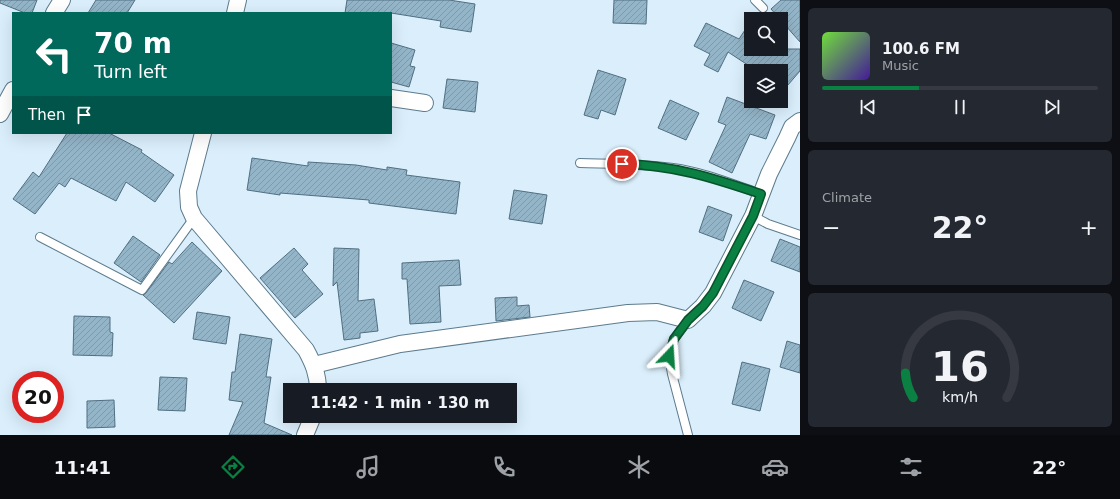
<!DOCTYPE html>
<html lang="en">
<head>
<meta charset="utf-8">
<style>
	:root { --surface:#171b24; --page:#242831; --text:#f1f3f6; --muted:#9ea1a6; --line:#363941; --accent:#0b8043 }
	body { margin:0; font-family:"DejaVu Sans",sans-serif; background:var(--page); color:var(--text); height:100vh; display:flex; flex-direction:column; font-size:15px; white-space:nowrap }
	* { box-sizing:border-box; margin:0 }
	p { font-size:13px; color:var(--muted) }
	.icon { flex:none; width:22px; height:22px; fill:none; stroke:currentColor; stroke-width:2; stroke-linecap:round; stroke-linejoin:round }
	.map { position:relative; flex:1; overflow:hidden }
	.side { display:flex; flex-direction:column; gap:8px; padding:8px; background:#0d0f14; width:320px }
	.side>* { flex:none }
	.guide { position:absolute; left:12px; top:12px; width:380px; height:122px; border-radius:0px; box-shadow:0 4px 16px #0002; background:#00695c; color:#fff; overflow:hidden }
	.controls { position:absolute; left:744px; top:12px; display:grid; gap:8px }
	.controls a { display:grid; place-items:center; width:44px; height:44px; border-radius:0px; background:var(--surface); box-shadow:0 4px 16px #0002; font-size:20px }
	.speed { position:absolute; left:12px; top:371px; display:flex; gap:8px; font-size:20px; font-weight:700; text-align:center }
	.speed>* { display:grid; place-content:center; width:52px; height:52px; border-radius:50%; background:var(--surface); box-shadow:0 4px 16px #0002; line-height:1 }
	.speed .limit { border:6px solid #d22; background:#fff; color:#111 }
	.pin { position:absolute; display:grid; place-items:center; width:34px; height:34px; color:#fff; margin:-17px; border:2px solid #fff; border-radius:50%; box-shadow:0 1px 4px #0007 }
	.me { position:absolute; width:44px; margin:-22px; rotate:20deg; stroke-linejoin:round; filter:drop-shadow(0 0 3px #0008) }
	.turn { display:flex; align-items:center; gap:14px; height:84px; padding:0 16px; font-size:18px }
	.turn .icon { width:52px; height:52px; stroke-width:2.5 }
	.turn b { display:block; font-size:28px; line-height:34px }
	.then { display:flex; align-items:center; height:38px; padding:0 16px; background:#0003; gap:8px; font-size:15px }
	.big { font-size:30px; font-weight:600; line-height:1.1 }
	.side .card { flex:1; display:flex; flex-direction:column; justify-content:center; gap:6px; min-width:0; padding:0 14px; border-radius:6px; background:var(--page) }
	.side .dial { align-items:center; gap:0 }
	.dial svg { height:104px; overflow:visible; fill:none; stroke:var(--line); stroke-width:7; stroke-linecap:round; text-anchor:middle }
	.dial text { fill:var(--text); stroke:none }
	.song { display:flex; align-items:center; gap:12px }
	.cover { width:48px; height:48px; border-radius:6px; background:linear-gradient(135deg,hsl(100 70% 55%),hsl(260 70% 35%)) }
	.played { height:4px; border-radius:2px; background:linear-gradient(90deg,var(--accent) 35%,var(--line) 35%) }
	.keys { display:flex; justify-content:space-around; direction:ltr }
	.heat { display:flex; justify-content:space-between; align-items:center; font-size:22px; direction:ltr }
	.trip { position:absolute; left:283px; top:383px; width:234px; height:40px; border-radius:0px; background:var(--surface); box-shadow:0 4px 16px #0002; font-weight:600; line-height:40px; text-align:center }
	.dock { display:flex; height:64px; justify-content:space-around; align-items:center; background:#090b0e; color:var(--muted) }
	.dock .icon { width:28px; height:28px }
	.dock .current { color:var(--accent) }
	.dock b { font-size:18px; color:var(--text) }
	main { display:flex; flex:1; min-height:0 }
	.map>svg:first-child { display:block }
</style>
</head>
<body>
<main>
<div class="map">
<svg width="800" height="435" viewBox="0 0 800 435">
	<defs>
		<pattern id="building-hatch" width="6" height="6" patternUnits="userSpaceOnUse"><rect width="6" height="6" fill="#94b5c8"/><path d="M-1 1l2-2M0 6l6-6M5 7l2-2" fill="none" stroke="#7e9bab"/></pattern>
	</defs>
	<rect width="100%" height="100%" fill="#daeefb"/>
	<!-- building -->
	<g fill="url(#building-hatch)" stroke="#506f81">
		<polygon points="0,0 37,0 32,13 25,13 0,3"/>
		<polygon points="96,0 135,0 127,13 88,13"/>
		<polygon points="347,0 449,0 475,4 471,32 440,27 441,21 391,13 345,13"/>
		<polygon points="614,0 647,0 646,24 613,23"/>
		<polygon points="781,0 800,0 800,42 771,9"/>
		<polygon points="751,21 751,49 800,49 800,71 781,93 781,71 757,71 728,52 718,72 704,65 710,54 694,46 706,23 739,39"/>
		<polygon points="391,43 415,50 410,66 415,67 409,87 391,82"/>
		<polygon points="598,70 626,79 615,115 601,110 598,119 584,115"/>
		<polygon points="447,79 478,82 475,112 443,108"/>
		<polygon points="727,97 775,115 766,139 750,134 732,173 709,162 726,125 718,122"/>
		<polygon points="670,100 699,113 686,140 658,128"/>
		<polygon points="67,133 109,133 142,150 141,152 174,175 155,202 126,182 116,201 71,178 65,187 59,183 35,214 13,199 33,172 39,177"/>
		<polygon points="252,158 308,166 308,162 356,165 387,170 387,167 407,170 406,175 460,182 456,214 369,203 369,200 280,193 280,195 247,190"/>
		<polygon points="514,190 547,195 542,224 509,219"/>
		<polygon points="708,206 732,215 723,241 699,232"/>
		<polygon points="133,236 160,255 141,282 114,263"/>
		<polygon points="780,239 800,247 800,272 771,261"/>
		<polygon points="192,242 222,271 174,323 143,295 146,293 169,262 172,264"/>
		<polygon points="294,248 308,264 302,270 323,294 295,318 260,278"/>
		<polygon points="334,248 359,249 358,301 374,299 378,331 360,333 360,338 344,340 337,282 333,286"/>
		<polygon points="459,260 461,285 439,286 441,322 410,324 407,279 402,279 402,263"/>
		<polygon points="744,280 774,292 761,321 732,308"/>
		<polygon points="517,297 517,306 529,305 530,317 496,321 495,298"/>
		<polygon points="197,312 230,317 226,344 193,339"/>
		<polygon points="74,316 110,317 110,332 113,333 112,356 73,355"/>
		<polygon points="240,334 272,339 266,377 271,377 264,423 292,435 229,435 243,402 229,400 232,372 235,372"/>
		<polygon points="787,341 800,345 800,373 780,367"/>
		<polygon points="742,362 770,369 760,411 732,404"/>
		<polygon points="160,377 187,378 185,411 158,410"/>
		<polygon points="114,400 115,427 87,428 87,401"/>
	</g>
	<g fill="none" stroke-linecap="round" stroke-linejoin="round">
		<!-- lane casing -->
		<g stroke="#5c7b8d" stroke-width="10">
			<g id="lane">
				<polyline points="755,0 763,8"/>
				<path d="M580,163C611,164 642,164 673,168C703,172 732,184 761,194"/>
				<polyline points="753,216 768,224 800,235"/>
				<polyline points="40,237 142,290 194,218"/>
				<polyline points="688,320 674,339 669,356 672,374 688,435"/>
			</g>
		</g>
		<!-- street casing -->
		<g stroke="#5c7b8d" stroke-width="18">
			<g id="street">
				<polyline points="54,13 62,0"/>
				<polyline points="235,13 238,0"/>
				<polyline points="391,98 425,103"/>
				<polyline points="0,114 13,90"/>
				<path d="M203,133L188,191L189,207L194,218L306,350C313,363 318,374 318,390"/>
				<polyline points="314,365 400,344 628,313 657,312 688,320 703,306 713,293 753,216 769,174 787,138 792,127 800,121"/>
				<polyline points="305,435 313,416"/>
			</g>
		</g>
		<!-- lane -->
		<use href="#lane" stroke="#fff" stroke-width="8"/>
		<!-- street -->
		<use href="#street" stroke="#fff" stroke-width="16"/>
	</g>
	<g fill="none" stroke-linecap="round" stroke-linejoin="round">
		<!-- route casing -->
		<g stroke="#07532c" stroke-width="10">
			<path id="route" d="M622,164C674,165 713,178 761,194L753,216L713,293L703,306L688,320L674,339L669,356"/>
		</g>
		<!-- route -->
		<use href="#route" stroke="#0b8043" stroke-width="7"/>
	</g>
</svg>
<div class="controls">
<a><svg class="icon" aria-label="search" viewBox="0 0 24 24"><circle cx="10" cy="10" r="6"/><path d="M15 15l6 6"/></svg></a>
<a><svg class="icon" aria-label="layers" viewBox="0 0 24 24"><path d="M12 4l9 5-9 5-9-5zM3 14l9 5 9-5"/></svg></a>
</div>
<div class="speed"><div class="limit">20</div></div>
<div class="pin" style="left:622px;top:164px;background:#d93025"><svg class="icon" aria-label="arrive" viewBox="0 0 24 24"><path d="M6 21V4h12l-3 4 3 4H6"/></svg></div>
<svg class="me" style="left:669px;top:356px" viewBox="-20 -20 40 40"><path d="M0-17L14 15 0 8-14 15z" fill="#0b8043" stroke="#fff" stroke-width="4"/></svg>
<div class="trip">11:42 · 1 min · 130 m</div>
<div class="guide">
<div class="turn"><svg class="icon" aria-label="left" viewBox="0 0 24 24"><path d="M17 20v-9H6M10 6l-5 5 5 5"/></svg><div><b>70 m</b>Turn left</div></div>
<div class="then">Then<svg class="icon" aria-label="arrive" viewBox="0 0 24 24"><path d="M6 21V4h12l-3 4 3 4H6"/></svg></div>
</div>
</div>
<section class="side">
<div class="card">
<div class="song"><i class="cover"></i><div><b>100.6 FM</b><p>Music</p></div></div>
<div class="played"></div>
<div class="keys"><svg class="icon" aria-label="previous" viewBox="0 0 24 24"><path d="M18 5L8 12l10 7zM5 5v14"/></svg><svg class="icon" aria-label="pause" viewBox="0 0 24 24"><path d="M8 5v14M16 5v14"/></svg><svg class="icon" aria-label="next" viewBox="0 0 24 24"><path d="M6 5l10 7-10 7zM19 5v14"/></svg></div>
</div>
<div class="card"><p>Climate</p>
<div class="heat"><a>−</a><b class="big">22°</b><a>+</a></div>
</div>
<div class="card dial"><svg viewBox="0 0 100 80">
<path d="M14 69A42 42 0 1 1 86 69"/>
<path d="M14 69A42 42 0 0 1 8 50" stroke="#0b8043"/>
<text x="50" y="56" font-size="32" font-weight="700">16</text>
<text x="50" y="72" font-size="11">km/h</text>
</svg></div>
</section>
</main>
<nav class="dock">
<b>11:41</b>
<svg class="icon current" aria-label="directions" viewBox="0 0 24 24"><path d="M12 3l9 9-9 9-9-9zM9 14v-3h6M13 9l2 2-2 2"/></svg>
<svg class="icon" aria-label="music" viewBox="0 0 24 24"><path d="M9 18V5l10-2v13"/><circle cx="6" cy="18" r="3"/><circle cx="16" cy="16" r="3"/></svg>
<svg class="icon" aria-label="phone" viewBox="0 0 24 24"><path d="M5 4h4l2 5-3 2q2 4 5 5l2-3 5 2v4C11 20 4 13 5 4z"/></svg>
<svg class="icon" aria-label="climate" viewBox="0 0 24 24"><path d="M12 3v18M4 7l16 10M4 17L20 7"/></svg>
<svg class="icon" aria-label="car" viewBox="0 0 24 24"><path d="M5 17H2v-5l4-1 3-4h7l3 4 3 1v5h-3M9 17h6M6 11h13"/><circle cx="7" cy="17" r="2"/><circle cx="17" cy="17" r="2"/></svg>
<svg class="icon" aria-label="filters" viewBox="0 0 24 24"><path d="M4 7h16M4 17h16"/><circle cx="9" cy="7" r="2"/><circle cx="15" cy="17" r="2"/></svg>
<b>22°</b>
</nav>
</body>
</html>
